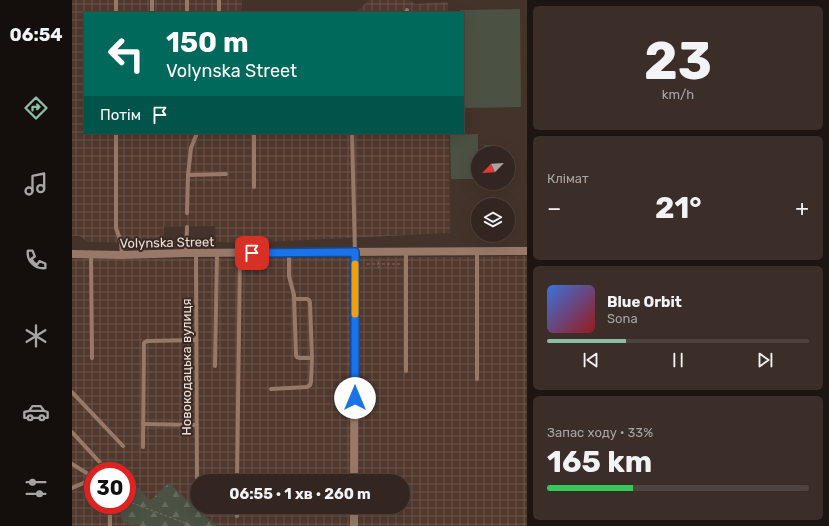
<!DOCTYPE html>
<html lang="uk">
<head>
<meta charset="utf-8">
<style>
	:root { --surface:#332620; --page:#3b2e29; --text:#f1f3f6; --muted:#a9a5a5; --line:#4e433e; --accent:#8abfa5 }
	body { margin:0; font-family:Rubik,sans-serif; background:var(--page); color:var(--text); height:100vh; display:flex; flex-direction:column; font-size:15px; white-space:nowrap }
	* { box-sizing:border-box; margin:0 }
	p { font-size:13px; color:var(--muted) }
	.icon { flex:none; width:22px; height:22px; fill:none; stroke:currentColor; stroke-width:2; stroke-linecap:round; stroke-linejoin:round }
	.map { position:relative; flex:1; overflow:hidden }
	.panel { display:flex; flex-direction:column; gap:6px; padding:6px; background:#1c1512; width:302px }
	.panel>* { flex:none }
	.hud { position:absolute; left:12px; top:12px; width:380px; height:122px; border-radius:0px; box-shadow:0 4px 16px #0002,0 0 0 1px var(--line); background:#00695c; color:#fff; overflow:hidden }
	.needle { width:26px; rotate:245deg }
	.tools { position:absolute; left:399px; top:146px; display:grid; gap:8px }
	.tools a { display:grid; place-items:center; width:44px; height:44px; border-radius:50%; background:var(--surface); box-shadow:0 4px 16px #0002,0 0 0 1px var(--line); font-size:20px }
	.speed { position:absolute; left:12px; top:462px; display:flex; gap:8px; font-size:20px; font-weight:700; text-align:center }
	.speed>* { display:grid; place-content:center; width:52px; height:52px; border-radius:50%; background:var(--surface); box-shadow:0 4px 16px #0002,0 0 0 1px var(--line); line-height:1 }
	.speed .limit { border:6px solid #d22; background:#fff; color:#111 }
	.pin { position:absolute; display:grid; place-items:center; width:34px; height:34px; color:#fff; margin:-17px; border-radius:8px; box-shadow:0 2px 6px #0006 }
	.me { position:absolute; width:44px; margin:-22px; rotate:0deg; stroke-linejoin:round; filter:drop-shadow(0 0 3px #0008) }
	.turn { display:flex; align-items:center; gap:14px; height:84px; padding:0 16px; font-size:18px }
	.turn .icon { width:52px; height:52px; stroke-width:2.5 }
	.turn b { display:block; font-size:28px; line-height:34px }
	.then { display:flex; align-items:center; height:38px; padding:0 16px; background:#0003; gap:8px; font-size:15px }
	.big { font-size:30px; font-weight:700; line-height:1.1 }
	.panel .card { flex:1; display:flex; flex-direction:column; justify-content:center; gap:6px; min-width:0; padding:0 14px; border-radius:6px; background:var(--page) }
	.panel .dial { align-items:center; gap:0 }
	.dial b { font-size:52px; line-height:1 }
	.song { display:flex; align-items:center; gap:12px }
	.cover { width:48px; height:48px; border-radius:6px; background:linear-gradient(135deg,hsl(220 70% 55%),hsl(0 70% 35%)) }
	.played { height:4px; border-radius:2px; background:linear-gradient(90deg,var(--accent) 30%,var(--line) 30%) }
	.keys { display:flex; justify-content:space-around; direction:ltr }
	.heat { display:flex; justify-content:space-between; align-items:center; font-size:22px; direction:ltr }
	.charge { height:6px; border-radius:3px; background:linear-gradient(90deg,#34c759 33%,var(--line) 0) }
	.trip { position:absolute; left:118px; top:474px; width:220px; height:40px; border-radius:20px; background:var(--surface); box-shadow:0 4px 16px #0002,0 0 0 1px var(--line); font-weight:700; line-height:40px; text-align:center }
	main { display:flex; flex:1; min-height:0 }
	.tab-bar { display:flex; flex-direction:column; width:72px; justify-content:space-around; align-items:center; background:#140f0d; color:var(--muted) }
	.tab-bar .icon { width:28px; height:28px }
	.tab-bar .selected { color:var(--accent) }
	.tab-bar b { font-size:18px; color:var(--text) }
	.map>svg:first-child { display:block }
</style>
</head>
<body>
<main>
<nav class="tab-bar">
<b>06:54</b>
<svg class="icon selected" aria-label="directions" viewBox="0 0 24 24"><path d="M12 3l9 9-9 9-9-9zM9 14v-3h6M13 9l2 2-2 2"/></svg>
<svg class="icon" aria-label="music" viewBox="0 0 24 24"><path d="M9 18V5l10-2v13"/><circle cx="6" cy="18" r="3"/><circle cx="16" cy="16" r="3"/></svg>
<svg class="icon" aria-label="phone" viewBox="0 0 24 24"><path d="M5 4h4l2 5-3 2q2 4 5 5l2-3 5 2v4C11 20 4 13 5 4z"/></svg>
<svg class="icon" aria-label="climate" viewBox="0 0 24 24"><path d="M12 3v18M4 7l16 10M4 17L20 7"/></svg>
<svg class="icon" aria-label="car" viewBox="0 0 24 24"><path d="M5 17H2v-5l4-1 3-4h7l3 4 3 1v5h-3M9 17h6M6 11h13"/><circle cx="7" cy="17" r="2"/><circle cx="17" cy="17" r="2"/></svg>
<svg class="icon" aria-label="filters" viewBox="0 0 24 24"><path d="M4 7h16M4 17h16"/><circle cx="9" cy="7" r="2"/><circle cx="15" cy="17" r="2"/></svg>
</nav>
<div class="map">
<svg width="455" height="526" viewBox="0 0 455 526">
	<defs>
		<pattern id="industrial-grid" width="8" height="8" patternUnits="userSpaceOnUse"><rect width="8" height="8" fill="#51392e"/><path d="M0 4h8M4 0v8" fill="none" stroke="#6a554c"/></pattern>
		<pattern id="forest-firs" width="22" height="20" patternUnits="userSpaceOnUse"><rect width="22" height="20" fill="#4b5243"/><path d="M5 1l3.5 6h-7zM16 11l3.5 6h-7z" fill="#656a5e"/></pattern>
	</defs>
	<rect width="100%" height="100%" fill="#44332b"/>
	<!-- industrial -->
	<g fill="url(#industrial-grid)" fill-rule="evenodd">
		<polygon points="0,0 170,0 170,13 13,13 13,133 377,133 378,233 171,243 144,242 143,226 92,227 91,243 15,242 8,236 0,236"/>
		<polygon points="297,0 337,0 343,4 376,2 376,13 283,13"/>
		<path d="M455,256V526H0V259L378,257ZM21,471H55V505H21ZM125,481H331V507H125Z"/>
	</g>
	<!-- forest -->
	<polygon fill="url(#forest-firs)" points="60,481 78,501 97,483 131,515 145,525 143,526 69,526 50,521 47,505 55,505 55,484"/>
	<!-- garden -->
	<g fill="#4b5243">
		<polygon points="448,9 449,107 391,108 391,13 388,13 388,10"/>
		<polygon points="406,134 406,179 379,179 378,135"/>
		<polygon points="412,145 423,145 424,153 412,153"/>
	</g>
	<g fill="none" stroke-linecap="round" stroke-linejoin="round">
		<!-- path -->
		<g stroke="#7c6d66" stroke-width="1" stroke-dasharray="3 2" stroke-linecap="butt">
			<polyline points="306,261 307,268"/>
			<polyline points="295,264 328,264"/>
			<polyline points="55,501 121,526"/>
		</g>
		<!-- service -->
		<g stroke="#987967" stroke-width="4">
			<polyline points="115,0 115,13"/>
			<polyline points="147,0 147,13"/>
			<polyline points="44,13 44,0"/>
			<polyline points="80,13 80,0"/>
			<polyline points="335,13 335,10"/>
			<polyline points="44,133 44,228 49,242 50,255"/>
			<polyline points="280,133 283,252"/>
			<polyline points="116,175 119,148 125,133"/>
			<polyline points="182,187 182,133"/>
			<polyline points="115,213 116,175 154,174"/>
			<polyline points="334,252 334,371"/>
			<polyline points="114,253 115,227"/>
			<polyline points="124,253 125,481"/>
			<polyline points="217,253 217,276 222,295 224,355 225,357 228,358 240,358"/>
			<polyline points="19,255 20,358"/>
			<polyline points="143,366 145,253"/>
			<polyline points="405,379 405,252"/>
			<polyline points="199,389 235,387 238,385 239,382 240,358 238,303 237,300 235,299 222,299"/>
			<polyline points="0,392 51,446"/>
			<polyline points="71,424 125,425"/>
			<polyline points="0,432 33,468 33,471"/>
			<polyline points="71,447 72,343 75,341 124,340"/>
			<polyline points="0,464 21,477"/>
			<polyline points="165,481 168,253"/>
			<polyline points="0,488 14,482 21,481"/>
			<polyline points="38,505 38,526"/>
			<polyline points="165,516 165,507"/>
		</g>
		<!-- minor -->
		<g stroke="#987967" stroke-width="8">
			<polyline points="282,481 283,252"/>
			<polyline points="282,526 282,507"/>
		</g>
		<!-- tertiary -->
		<polyline stroke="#987967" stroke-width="8" points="0,254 50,255 114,253 455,251"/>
	</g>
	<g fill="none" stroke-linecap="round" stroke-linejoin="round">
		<!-- route casing -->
		<g stroke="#114b97" stroke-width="10">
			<polyline id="route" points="180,253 283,252 283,398"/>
		</g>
		<!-- route -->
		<use href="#route" stroke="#1a73e8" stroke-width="7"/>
		<!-- slow -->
		<polyline stroke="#f59e0b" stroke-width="7" points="283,314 283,264"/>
	</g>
	<g text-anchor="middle" stroke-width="4" stroke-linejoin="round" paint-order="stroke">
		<!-- street labels -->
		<g font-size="13" fill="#eadfda" stroke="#3a2921">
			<text transform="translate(95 242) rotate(-1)" y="5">Volynska Street</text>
			<text transform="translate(114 367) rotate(-90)" y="5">Новокодацька вулиця</text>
		</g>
	</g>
</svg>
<div class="tools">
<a><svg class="needle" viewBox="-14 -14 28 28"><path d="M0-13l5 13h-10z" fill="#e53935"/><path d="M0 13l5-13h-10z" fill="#a9a5a5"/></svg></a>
<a><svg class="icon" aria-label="layers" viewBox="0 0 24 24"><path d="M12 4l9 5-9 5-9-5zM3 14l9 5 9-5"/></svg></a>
</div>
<div class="speed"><div class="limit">30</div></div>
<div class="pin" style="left:180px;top:253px;background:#d93025"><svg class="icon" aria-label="arrive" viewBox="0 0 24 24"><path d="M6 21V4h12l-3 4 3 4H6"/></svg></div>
<svg class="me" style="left:283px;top:398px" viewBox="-20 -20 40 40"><circle r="19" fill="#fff"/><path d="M0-13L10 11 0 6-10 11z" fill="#1a73e8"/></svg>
<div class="trip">06:55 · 1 хв · 260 m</div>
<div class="hud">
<div class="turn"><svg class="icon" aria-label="left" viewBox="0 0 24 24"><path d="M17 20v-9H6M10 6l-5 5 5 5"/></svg><div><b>150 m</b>Volynska Street</div></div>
<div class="then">Потім<svg class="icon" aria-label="arrive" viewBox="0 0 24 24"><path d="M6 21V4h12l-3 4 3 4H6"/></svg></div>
</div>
</div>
<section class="panel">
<div class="card dial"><b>23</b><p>km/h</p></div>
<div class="card"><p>Клімат</p>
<div class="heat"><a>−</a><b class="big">21°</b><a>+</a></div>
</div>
<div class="card">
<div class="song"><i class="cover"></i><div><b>Blue Orbit</b><p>Sona</p></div></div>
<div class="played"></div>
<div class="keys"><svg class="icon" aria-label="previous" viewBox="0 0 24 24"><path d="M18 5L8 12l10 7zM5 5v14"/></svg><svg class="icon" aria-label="pause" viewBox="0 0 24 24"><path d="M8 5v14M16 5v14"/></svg><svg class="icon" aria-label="next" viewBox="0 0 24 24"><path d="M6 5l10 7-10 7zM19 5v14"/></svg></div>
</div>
<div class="card"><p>Запас ходу · 33%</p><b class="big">165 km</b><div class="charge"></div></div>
</section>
</main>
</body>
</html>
